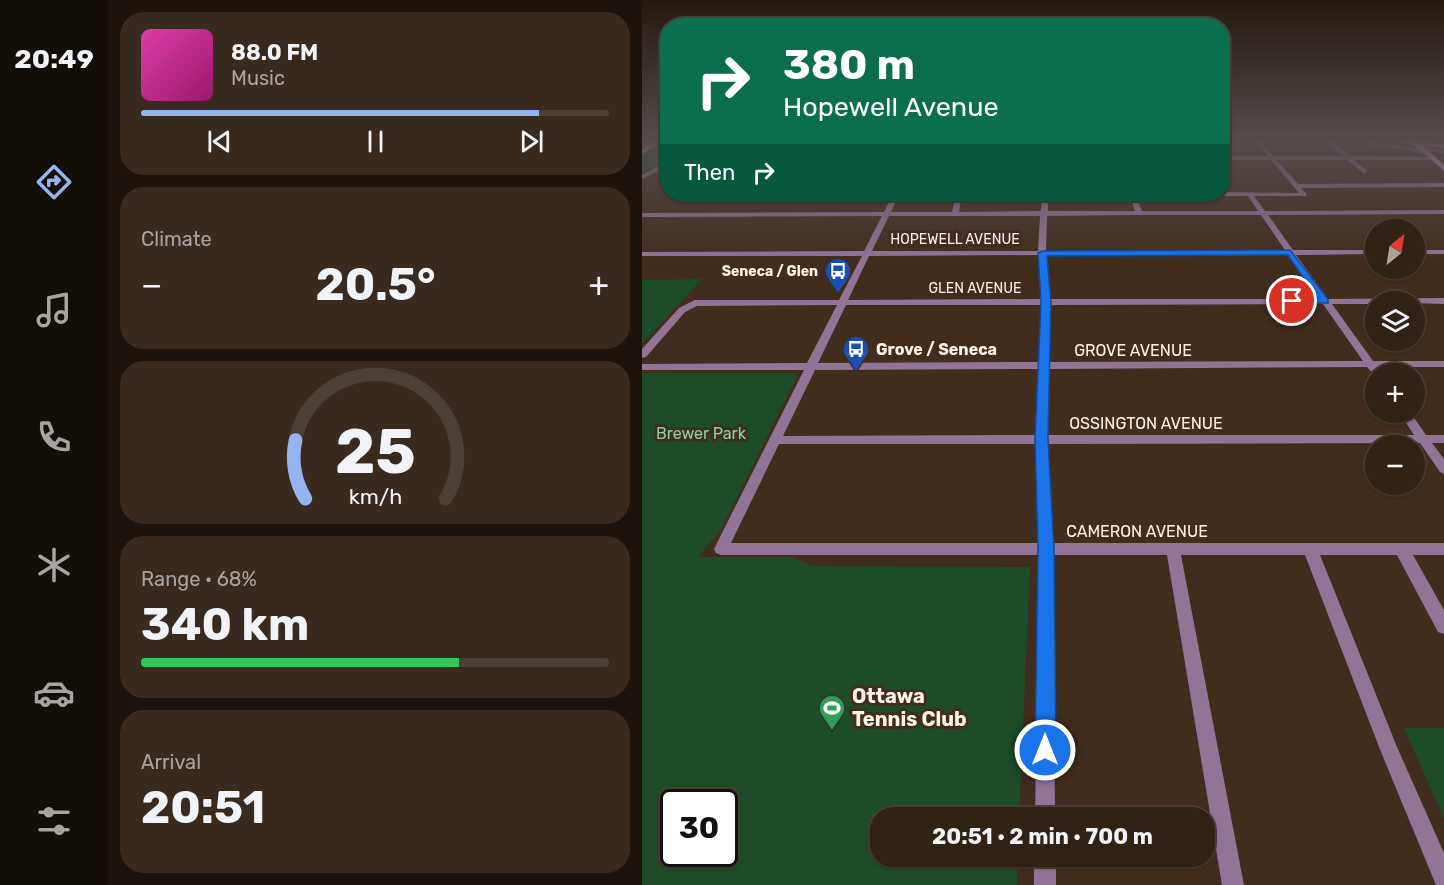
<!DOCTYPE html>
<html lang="en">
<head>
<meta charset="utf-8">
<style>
	:root { --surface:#312216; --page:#392a1f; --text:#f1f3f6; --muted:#a8a4a1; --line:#4c3f35; --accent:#95b2f1 }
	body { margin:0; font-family:Rubik,sans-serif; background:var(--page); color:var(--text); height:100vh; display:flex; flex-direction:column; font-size:22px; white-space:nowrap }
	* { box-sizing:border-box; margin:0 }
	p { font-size:20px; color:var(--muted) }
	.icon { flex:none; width:33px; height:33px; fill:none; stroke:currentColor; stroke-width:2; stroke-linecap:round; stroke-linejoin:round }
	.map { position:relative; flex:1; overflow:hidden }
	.sheet { display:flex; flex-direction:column; gap:12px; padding:12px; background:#1b130c; width:534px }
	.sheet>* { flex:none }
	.banner { position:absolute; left:18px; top:18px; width:570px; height:183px; border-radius:24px; box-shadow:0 2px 4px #0004,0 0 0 2px var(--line); background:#0b6e4f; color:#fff; overflow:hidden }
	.needle { width:39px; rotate:30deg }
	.controls { position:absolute; left:723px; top:219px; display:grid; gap:12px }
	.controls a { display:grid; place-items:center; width:60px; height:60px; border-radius:50%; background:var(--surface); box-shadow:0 2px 4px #0004,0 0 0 2px var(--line); font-size:30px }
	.speed { position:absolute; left:18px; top:789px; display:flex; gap:12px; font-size:30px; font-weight:700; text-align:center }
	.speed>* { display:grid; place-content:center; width:78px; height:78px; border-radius:50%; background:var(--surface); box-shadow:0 2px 4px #0004,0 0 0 2px var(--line); line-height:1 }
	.speed .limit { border:3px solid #111; border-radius:9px; background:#fff; color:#111 }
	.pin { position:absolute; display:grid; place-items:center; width:51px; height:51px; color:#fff; margin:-26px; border:3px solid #fff; border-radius:50%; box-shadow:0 2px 6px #0007 }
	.me { position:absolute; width:66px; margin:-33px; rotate:0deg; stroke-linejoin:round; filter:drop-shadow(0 0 4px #0008) }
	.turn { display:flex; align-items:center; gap:21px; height:126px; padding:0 24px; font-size:27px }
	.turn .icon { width:78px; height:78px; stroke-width:2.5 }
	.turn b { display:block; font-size:42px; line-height:51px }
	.then { display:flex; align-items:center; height:57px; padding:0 24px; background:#0003; gap:12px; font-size:22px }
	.big { font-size:45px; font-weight:700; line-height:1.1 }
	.sheet .card { flex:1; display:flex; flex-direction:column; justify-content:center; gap:9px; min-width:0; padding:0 21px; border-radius:24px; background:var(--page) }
	.sheet .dial { align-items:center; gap:0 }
	.dial svg { height:156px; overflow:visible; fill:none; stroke:var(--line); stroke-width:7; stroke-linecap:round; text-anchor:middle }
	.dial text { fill:var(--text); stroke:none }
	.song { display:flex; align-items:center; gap:18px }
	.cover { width:72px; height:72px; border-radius:9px; background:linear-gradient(135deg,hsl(320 70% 55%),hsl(320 70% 35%)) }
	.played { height:6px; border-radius:3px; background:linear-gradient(90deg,var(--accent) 85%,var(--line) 85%) }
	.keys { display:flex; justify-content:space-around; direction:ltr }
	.heat { display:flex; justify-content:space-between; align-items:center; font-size:33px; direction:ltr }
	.charge { height:9px; border-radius:4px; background:linear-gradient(90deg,#34c759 68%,var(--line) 0) }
	.trip { position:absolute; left:228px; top:807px; width:345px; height:60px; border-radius:24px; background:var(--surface); box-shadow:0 2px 4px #0004,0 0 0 2px var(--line); font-weight:700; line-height:60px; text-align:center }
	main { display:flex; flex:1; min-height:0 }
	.menu { display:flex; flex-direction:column; width:108px; justify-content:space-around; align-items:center; background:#140e09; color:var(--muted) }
	.menu .icon { width:42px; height:42px }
	.menu .active { color:var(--accent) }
	.menu b { font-size:27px; color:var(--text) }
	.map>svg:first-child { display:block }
</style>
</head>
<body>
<main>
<nav class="menu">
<b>20:49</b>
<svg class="icon active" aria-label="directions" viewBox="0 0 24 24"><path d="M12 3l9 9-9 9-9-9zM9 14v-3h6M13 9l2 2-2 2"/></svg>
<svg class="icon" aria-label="music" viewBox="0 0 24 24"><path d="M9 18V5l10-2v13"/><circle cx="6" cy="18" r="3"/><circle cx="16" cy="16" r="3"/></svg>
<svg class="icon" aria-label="phone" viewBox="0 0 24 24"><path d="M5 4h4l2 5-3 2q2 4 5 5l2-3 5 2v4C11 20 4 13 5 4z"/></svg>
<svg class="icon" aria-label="climate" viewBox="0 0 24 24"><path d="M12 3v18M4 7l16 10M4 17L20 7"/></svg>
<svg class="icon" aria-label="car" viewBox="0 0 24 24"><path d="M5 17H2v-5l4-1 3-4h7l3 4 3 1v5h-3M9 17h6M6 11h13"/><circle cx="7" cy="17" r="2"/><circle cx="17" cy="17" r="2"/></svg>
<svg class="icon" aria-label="filters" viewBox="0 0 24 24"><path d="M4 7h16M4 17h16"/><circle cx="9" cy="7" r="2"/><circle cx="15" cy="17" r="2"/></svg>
</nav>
<section class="sheet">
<div class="card">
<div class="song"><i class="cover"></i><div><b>88.0 FM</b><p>Music</p></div></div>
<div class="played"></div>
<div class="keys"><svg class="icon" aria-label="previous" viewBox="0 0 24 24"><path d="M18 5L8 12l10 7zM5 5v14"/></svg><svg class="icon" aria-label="pause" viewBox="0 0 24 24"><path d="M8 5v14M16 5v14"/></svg><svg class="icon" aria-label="next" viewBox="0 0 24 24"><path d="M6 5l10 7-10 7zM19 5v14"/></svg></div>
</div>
<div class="card"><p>Climate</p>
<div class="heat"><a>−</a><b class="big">20.5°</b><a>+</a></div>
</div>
<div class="card dial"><svg viewBox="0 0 100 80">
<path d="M14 69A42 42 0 1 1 86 69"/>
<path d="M14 69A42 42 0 0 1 9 39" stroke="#95b2f1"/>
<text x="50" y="56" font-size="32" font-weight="700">25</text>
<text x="50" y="72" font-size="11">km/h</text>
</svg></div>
<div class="card"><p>Range · 68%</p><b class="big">340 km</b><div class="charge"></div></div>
<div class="card"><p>Arrival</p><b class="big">20:51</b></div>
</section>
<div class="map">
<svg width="802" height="885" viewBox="0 0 802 885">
	<rect width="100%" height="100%" fill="#412d1d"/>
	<!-- green -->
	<g fill="#1d4c29" fill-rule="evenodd">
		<polygon points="25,141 25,159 0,173 0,156"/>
		<polygon points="60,279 7,336 0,343 0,280"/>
		<path d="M0,373L156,374L78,531L56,557H150L170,566L388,567L377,817L238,818V856L376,857L375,885H0ZM82,802V854H32V802Z"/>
		<polygon points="762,728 802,728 802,819"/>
	</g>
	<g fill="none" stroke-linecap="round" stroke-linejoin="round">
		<!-- minor -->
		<g fill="#927497" fill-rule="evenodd">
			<path d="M611,139H617L632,156H701L682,140L687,139L708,156L792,157L790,160H712L725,171L723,174L705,160H635L656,184L802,183V187L659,188L665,195L664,196H612L623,211L802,210V214L626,215L651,250H734V254L654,255L686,299L802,298V304L734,302V304H690L731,361H802V367H736L740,374H734V377L725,367L407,369L405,435H772L757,412H768L784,435H802V443H790L802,459V474L798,472L778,443L405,444L411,543H802V555H771L802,610V634L796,632L755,555H678L755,747L802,853V885H794L739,752L663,555H539L602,885H580L525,555H411L413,818H393L397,555H79L74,553L72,549L74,545L162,370H0V364L165,363L195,305L55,306L43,312L4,357L0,358V349L37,308L53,300H197L220,256H0V252L222,251L240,216L0,217V213L242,212L251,194H257L249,212H310L314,194H320L317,212L399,211L400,194H406V211H493L487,194H493L500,211H616L606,196H578L575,194L580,192L657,193L629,160H580V156H626ZM495,215H619L643,250L404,251L405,216ZM247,216H398L396,251H230ZM396,255L399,299L206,300L227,256ZM404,255H646L677,299H408ZM681,304L721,361L407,362L408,305ZM204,305H399L397,362L176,363ZM396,369L393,435L141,436L173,370ZM137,444H393L397,543H89Z"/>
			<polygon points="702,139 714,139 779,149 781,147 802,149 802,153 786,151 784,154"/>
			<polygon points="26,161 26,166 0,179 0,175"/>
			<polygon points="58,194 64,194 58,199 54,199 53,198"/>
			<polygon points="143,194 149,194 144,199 140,199"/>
			<rect x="772" y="250" width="30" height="4"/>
			<rect x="392" y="856" width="22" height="29"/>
		</g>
		<!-- major -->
		<g fill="#f2b4fd" fill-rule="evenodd">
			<polygon points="17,139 25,139 0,154 0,149"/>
			<polygon points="734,139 802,144 802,148 781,146 802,165 802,171 773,145"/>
		</g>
		<!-- major-bridge -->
		<polyline stroke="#f2b4fd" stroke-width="8" points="769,139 776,145"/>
	</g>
	<!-- sky -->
	<linearGradient id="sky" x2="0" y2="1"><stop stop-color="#241910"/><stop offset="0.53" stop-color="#544c4c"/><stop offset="1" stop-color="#544c4c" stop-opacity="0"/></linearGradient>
	<rect width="802" height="263" fill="url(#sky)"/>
	<!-- route -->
	<polygon fill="#1a73e8" stroke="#114b97" stroke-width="1.5" points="648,250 686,299 686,303 647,303 645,301 650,298 675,298 646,255 405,256 409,302 406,439 412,549 414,750 411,757 403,760 396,757 393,750 396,549 393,439 399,302 396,253 400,251"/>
	<!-- icons -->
	<defs>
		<g id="bus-pin" transform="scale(1.35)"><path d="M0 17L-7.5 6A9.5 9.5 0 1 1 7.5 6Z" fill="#1a4fb4" stroke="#412d1d"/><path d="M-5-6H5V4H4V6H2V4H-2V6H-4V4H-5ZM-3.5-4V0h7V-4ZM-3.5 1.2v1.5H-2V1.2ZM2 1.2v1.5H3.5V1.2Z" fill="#fff"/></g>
		<g id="stadium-pin" transform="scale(1.35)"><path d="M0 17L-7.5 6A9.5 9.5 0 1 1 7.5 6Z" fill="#2e9e5b" stroke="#412d1d"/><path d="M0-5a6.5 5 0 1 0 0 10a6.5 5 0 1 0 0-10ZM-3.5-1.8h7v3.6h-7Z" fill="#fff"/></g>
	</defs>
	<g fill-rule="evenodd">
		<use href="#bus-pin" x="196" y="271"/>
		<use href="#bus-pin" x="214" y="349"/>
		<use href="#stadium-pin" x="190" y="708"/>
	</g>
	<g text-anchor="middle" stroke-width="6" stroke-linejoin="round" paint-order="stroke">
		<!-- far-street labels -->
		<g font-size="14" fill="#fdf3eb" stroke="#412d1d">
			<text x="313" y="244">HOPEWELL AVENUE</text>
			<text x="333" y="293">GLEN AVENUE</text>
		</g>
		<!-- far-poi labels -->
		<g font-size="14" font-weight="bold" fill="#fdf3eb" stroke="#412d1d" text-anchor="end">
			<text x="176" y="276">Seneca / Glen</text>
		</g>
		<!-- poi labels -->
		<g font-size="16" font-weight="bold" fill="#fdf3eb" stroke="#412d1d" text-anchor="start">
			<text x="234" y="355">Grove / Seneca</text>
		</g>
		<!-- street labels -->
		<g font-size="16" fill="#fdf3eb" stroke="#412d1d">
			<text x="491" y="356">GROVE AVENUE</text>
			<text x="504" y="429">OSSINGTON AVENUE</text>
			<text x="495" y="537">CAMERON AVENUE</text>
		</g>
		<!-- park labels -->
		<g font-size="16" fill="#8bd399" stroke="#412d1d">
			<text x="59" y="439">Brewer Park</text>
		</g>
		<!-- near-poi labels -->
		<g font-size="20" font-weight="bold" fill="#fdf3eb" stroke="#412d1d" text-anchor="start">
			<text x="210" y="703">Ottawa<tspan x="210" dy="23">Tennis Club</tspan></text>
		</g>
	</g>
</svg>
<div class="controls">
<a><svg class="needle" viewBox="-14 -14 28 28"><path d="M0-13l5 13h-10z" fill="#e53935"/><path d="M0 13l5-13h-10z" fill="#a8a4a1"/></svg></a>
<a><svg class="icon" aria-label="layers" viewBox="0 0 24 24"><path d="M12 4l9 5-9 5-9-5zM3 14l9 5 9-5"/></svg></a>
<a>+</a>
<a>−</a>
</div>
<div class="speed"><div class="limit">30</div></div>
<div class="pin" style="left:650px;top:301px;background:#d93025"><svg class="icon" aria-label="arrive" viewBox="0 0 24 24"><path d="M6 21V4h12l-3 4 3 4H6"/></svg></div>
<svg class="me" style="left:403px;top:750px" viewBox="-20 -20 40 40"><circle r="17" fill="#1a73e8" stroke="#fff" stroke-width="3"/><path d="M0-11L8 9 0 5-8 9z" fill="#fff"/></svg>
<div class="trip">20:51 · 2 min · 700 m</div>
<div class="banner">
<div class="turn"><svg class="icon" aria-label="right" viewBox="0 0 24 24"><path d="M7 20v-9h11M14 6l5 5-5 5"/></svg><div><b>380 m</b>Hopewell Avenue</div></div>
<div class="then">Then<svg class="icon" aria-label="right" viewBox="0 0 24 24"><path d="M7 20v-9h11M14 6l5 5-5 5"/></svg></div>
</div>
</div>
</main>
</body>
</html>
